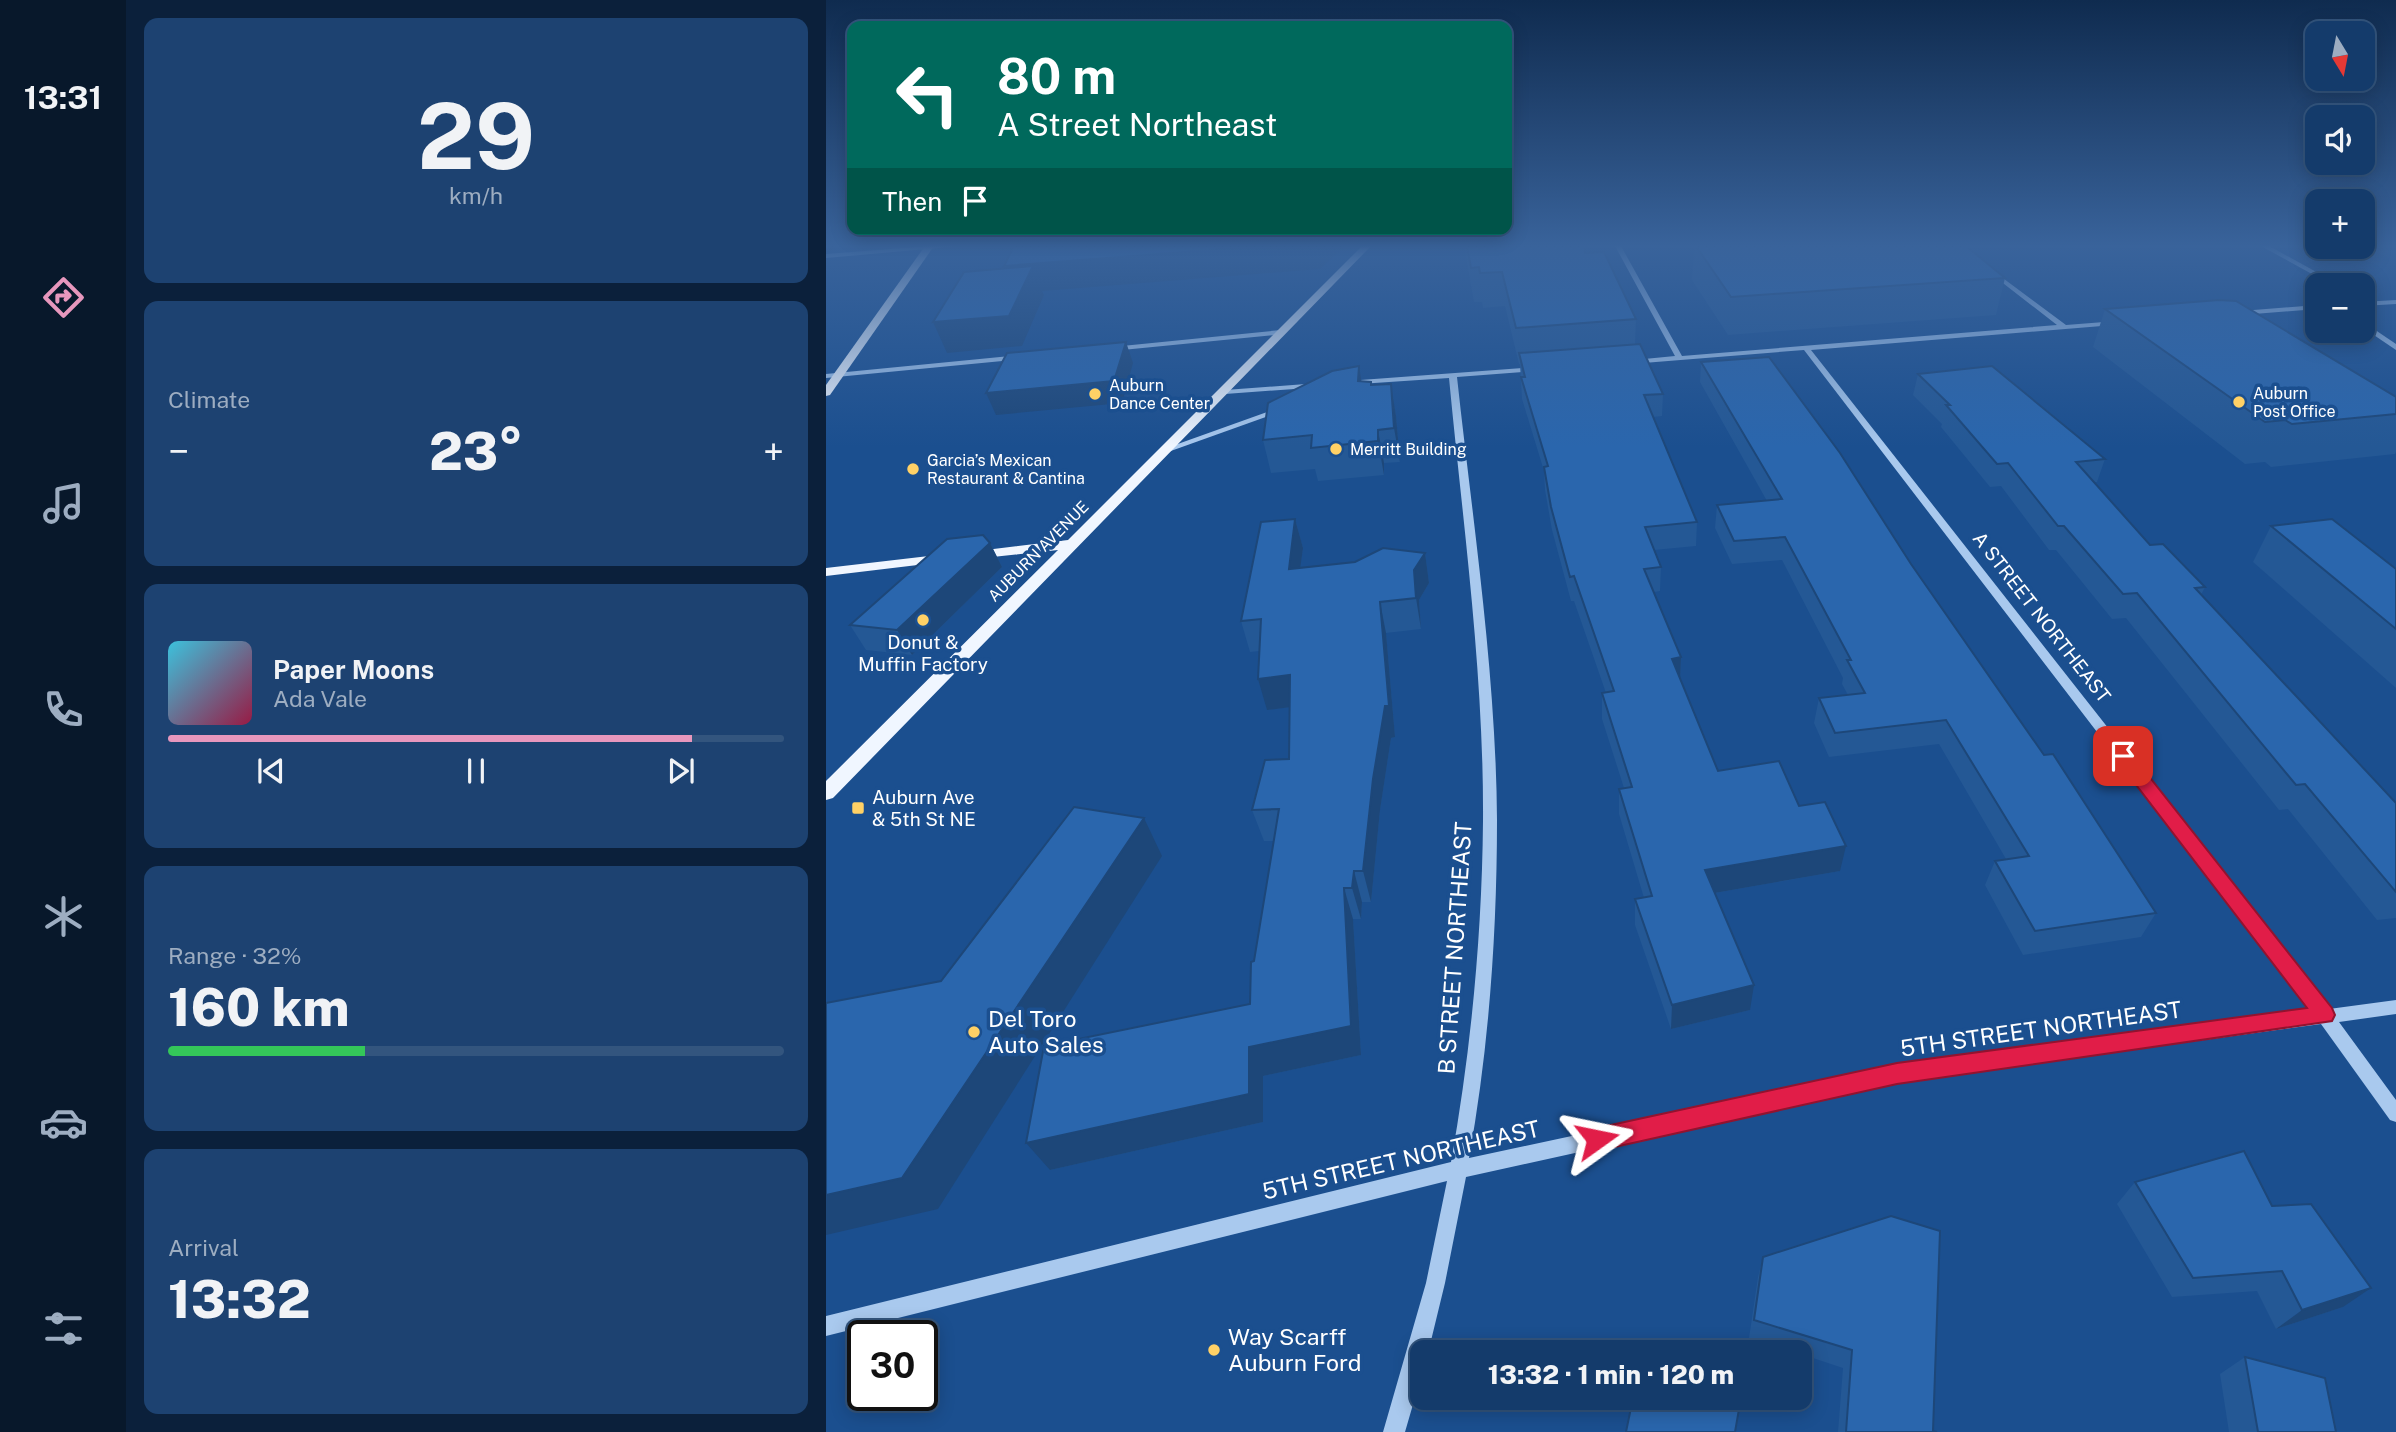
<!DOCTYPE html>
<html lang="en">
<head>
<meta charset="utf-8">
<style>
	:root { --surface:#143b6b; --page:#1d4271; --text:#f1f3f6; --muted:#9dadc1; --line:#33557e; --accent:#e797bd }
	body { margin:0; font-family:"Public Sans",sans-serif; background:var(--page); color:var(--text); height:100vh; display:flex; flex-direction:column; font-size:26px; white-space:nowrap }
	* { box-sizing:border-box; margin:0 }
	p { font-size:23px; color:var(--muted) }
	.icon { flex:none; width:38px; height:38px; fill:none; stroke:currentColor; stroke-width:2; stroke-linecap:round; stroke-linejoin:round }
	.map { position:relative; flex:1; overflow:hidden }
	.side { display:flex; flex-direction:column; gap:18px; padding:18px; background:#0b203b; width:700px }
	.side>* { flex:none }
	.top-card { position:absolute; left:21px; top:21px; width:665px; height:214px; border-radius:14px; box-shadow:0 4px 18px #0003,0 0 0 2px var(--line); background:#00695c; color:#fff; overflow:hidden }
	.needle { width:46px; rotate:170deg }
	.buttons { position:absolute; left:1479px; top:21px; display:grid; gap:14px }
	.buttons a { display:grid; place-items:center; width:70px; height:70px; border-radius:14px; background:var(--surface); box-shadow:0 4px 18px #0003,0 0 0 2px var(--line); font-size:35px }
	.speed { position:absolute; left:21px; top:1320px; display:flex; gap:14px; font-size:35px; font-weight:700; text-align:center }
	.speed>* { display:grid; place-content:center; width:91px; height:91px; border-radius:50%; background:var(--surface); box-shadow:0 4px 18px #0003,0 0 0 2px var(--line); line-height:1 }
	.speed .limit { border:4px solid #111; border-radius:10px; background:#fff; color:#111 }
	.pin { position:absolute; display:grid; place-items:center; width:60px; height:60px; color:#fff; margin:-30px; border-radius:14px; box-shadow:0 4px 10px #0006 }
	.me { position:absolute; width:77px; margin:-38px; rotate:78deg; stroke-linejoin:round; filter:drop-shadow(0 0 5px #0008) }
	.turn { display:flex; align-items:center; gap:24px; height:147px; padding:0 35px; font-size:32px }
	.turn .icon { width:91px; height:91px; stroke-width:2.5 }
	.turn b { display:block; font-size:49px; line-height:60px }
	.then { display:flex; align-items:center; height:66px; padding:0 35px; background:#0003; gap:14px; font-size:26px }
	.big { font-size:52px; font-weight:800; line-height:1.1 }
	.side .card { flex:1; display:flex; flex-direction:column; justify-content:center; gap:10px; min-width:0; padding:0 24px; border-radius:14px; background:var(--page) }
	.side .dial { align-items:center; gap:0 }
	.dial b { font-size:91px; line-height:1 }
	.song { display:flex; align-items:center; gap:21px }
	.cover { width:84px; height:84px; border-radius:10px; background:linear-gradient(135deg,hsl(190 70% 55%),hsl(340 70% 35%)) }
	.played { height:7px; border-radius:4px; background:linear-gradient(90deg,var(--accent) 85%,var(--line) 85%) }
	.keys { display:flex; justify-content:space-around; direction:ltr }
	.heat { display:flex; justify-content:space-between; align-items:center; font-size:38px; direction:ltr }
	.charge { height:10px; border-radius:5px; background:linear-gradient(90deg,#34c759 32%,var(--line) 0) }
	.trip { position:absolute; left:584px; top:1340px; width:402px; height:70px; border-radius:14px; background:var(--surface); box-shadow:0 4px 18px #0003,0 0 0 2px var(--line); font-weight:800; line-height:70px; text-align:center }
	main { display:flex; flex:1; min-height:0 }
	.dock { display:flex; flex-direction:column; width:126px; justify-content:space-around; align-items:center; background:#08182b; color:var(--muted) }
	.dock .icon { width:49px; height:49px }
	.dock .current { color:var(--accent) }
	.dock b { font-size:32px; color:var(--text) }
	.map>svg:first-child { display:block }
</style>
</head>
<body>
<main>
<nav class="dock">
<b>13:31</b>
<svg class="icon current" aria-label="directions" viewBox="0 0 24 24"><path d="M12 3l9 9-9 9-9-9zM9 14v-3h6M13 9l2 2-2 2"/></svg>
<svg class="icon" aria-label="music" viewBox="0 0 24 24"><path d="M9 18V5l10-2v13"/><circle cx="6" cy="18" r="3"/><circle cx="16" cy="16" r="3"/></svg>
<svg class="icon" aria-label="phone" viewBox="0 0 24 24"><path d="M5 4h4l2 5-3 2q2 4 5 5l2-3 5 2v4C11 20 4 13 5 4z"/></svg>
<svg class="icon" aria-label="climate" viewBox="0 0 24 24"><path d="M12 3v18M4 7l16 10M4 17L20 7"/></svg>
<svg class="icon" aria-label="car" viewBox="0 0 24 24"><path d="M5 17H2v-5l4-1 3-4h7l3 4 3 1v5h-3M9 17h6M6 11h13"/><circle cx="7" cy="17" r="2"/><circle cx="17" cy="17" r="2"/></svg>
<svg class="icon" aria-label="filters" viewBox="0 0 24 24"><path d="M4 7h16M4 17h16"/><circle cx="9" cy="7" r="2"/><circle cx="15" cy="17" r="2"/></svg>
</nav>
<section class="side">
<div class="card dial"><b>29</b><p>km/h</p></div>
<div class="card"><p>Climate</p>
<div class="heat"><a>−</a><b class="big">23°</b><a>+</a></div>
</div>
<div class="card">
<div class="song"><i class="cover"></i><div><b>Paper Moons</b><p>Ada Vale</p></div></div>
<div class="played"></div>
<div class="keys"><svg class="icon" aria-label="previous" viewBox="0 0 24 24"><path d="M18 5L8 12l10 7zM5 5v14"/></svg><svg class="icon" aria-label="pause" viewBox="0 0 24 24"><path d="M8 5v14M16 5v14"/></svg><svg class="icon" aria-label="next" viewBox="0 0 24 24"><path d="M6 5l10 7-10 7zM19 5v14"/></svg></div>
</div>
<div class="card"><p>Range · 32%</p><b class="big">160 km</b><div class="charge"></div></div>
<div class="card"><p>Arrival</p><b class="big">13:32</b></div>
</section>
<div class="map">
<svg width="1570" height="1432" viewBox="0 0 1570 1432">
	<rect width="100%" height="100%" fill="#1b4f8f"/>
	<g fill="none" stroke-linecap="round" stroke-linejoin="round">
		<!-- minor -->
		<g fill="#a9c9ee" fill-rule="evenodd">
			<polygon points="103,246 134,246 0,258 0,254"/>
			<path d="M789,246H795L856,356L1231,325L1164,273L1163,272L1166,270L1240,325L1291,321V325H1288L985,350L1503,1009L1570,1000V1014L1513,1022L1570,1100V1122L1564,1120L1495,1024L1071,1082L640,1177L619,1283L602,1353H597V1370L579,1432H557L600,1283L621,1181L0,1336V1316L625,1162C645,1050 656,935 657,821C658,673 637,525 623,378L518,385V381H521L709,367L713,369L709,371L631,377C647,524 670,672 671,820C671,933 663,1047 643,1158L1071,1066L1485,1011L978,350L805,364V360H808L849,356Z"/>
			<polygon points="1435,246 1443,246 1514,285 1506,285"/>
			<polygon points="1570,300 1570,304 1536,306 1536,302"/>
			<polygon points="1491,305 1491,309 1415,315 1411,313 1415,311"/>
			<polygon points="1536,321 1570,344 1570,350 1536,327"/>
			<polygon points="455,330 458,330 458,334 286,351 282,349 286,347"/>
			<polygon points="195,355 199,357 198,359 0,378 0,374"/>
			<polygon points="493,383 496,383 496,387 399,394 395,392 399,390"/>
			<polygon points="452,408 459,410 342,452 335,450"/>
		</g>
		<!-- major -->
		<g fill="#f0f6ff" fill-rule="evenodd">
			<polygon points="99,246 108,246 4,395 0,396 0,385"/>
			<polygon points="536,246 545,246 7,798 0,800 0,781 232,550 148,559 143,558 143,552 242,540"/>
			<polygon points="120,554 125,555 125,561 0,576 0,568"/>
		</g>
	</g>
	<!-- wall -->
	<g fill="#245895">
		<polygon points="638,246 758,246 759,253 810,319 809,344 837,394 836,416 827,417 871,522 870,546 828,550 835,567 834,591 828,592 855,657 854,679 892,771 973,806 1014,871 889,893 924,1010 845,1029 809,925 809,899 818,898 793,814 793,789 798,788 776,719 776,693 780,693 748,601 745,601 726,530 719,490 718,471 696,399 694,364 693,364 679,306 657,308 656,302 648,302"/>
		<polygon points="868,246 1140,246 1179,278 1170,315 902,335 866,280"/>
		<polygon points="1538,246 1570,246 1570,260 1567,260"/>
		<polygon points="1279,309 1570,397 1570,452 1569,454 1445,467 1439,462 1419,464 1267,347"/>
		<polygon points="875,362 1085,564 1218,755 1330,913 1315,937 1197,955 1159,885 1169,861 1180,859 1113,744 1003,757 988,723 993,698 1022,695 1016,684 1017,678 956,560 906,564 889,528 891,505 941,501 874,382"/>
		<polygon points="1092,374 1279,459 1271,482 1268,482 1324,545 1379,587 1375,595 1570,803 1570,918 1551,920 1462,809 1453,810 1300,618 1286,619 1230,550 1223,550 1175,486 1164,487 1115,427 1116,424 1087,395"/>
		<polygon points="535,381 545,385 565,384 570,416 574,462 558,463 558,475 492,481 489,469 445,473 437,440"/>
		<polygon points="469,519 477,548 474,568 599,553 603,583 593,600 595,629 560,633 569,737 565,738 554,810 545,902 536,902 535,919 527,919 535,1055 437,1076 437,1122 224,1170 424,1004 428,961 448,841 438,841 426,810 463,759 464,707 441,710 433,651 424,652 415,621"/>
		<polygon points="1445,526 1570,569 1570,688 1427,562"/>
		<polygon points="164,543 176,567 86,655 40,650 24,625"/>
		<polygon points="1309,1182 1446,1206 1517,1307 1450,1329 1431,1291 1346,1297 1291,1204"/>
		<polygon points="937,1257 1107,1431 1111,1432 1012,1432 1017,1368 975,1354 975,1353 969,1353 923,1338 932,1277"/>
		<polygon points="1419,1357 1510,1432 1403,1432 1394,1374"/>
	</g>
	<!-- shaded-wall -->
	<g fill="#1d4779">
		<polygon points="0,246 11,246 6,251 0,252"/>
		<polygon points="436,246 519,246 494,269 216,291 218,295 196,346 121,353 107,322 188,293 178,266"/>
		<polygon points="300,342 307,363 296,403 170,415 160,393"/>
		<polygon points="533,366 538,398 532,381"/>
		<polygon points="565,384 570,416 574,462 568,428"/>
		<polygon points="552,430 558,463 558,475 552,441"/>
		<polygon points="469,519 477,548 470,599 463,569"/>
		<polygon points="164,543 176,567 86,655 71,630"/>
		<polygon points="599,553 603,583 593,600 595,629 590,598 588,570"/>
		<polygon points="554,602 560,633 569,737 565,738 554,810 545,902 537,871 547,779"/>
		<polygon points="855,657 854,682 846,659"/>
		<polygon points="464,675 473,706 441,710 432,679"/>
		<polygon points="318,818 336,856 112,1209 0,1235 0,1195"/>
		<polygon points="1020,846 1014,871 877,895 879,870"/>
		<polygon points="528,871 536,902 535,919 526,888"/>
		<polygon points="518,888 527,919 535,1055 437,1076 437,1122 224,1170 200,1143 423,1047"/>
		<polygon points="928,985 924,1010 845,1029 846,1005"/>
		<polygon points="1545,1288 1517,1307 1450,1329 1476,1310"/>
	</g>
	<!-- building -->
	<g fill="#2a66ad" stroke="#1d4779" stroke-width="2">
		<polygon points="188,246 436,246 178,266"/>
		<polygon points="641,246 758,246 759,253 778,252 810,319 690,328 676,272 654,273 653,267 645,268"/>
		<polygon points="870,246 1140,246 1179,278 905,297"/>
		<polygon points="207,266 183,316 107,322 138,272"/>
		<polygon points="1393,300 1410,301 1570,397 1570,414 1466,424 1459,420 1439,422 1279,309"/>
		<polygon points="300,342 288,381 160,393 181,353"/>
		<polygon points="814,344 837,394 818,395 871,522 819,527 835,567 818,569 855,657 846,659 892,771 953,761 973,806 999,802 1020,846 879,870 928,985 846,1005 809,899 826,896 793,789 806,787 776,693 788,691 748,576 744,577 725,507 718,467 722,466 695,377 699,377 693,353"/>
		<polygon points="943,357 1014,453 1085,564 1218,755 1227,754 1330,913 1209,931 1169,861 1203,856 1120,720 1009,733 993,698 1039,693 1021,660 1025,660 959,537 908,541 891,505 956,499 875,362"/>
		<polygon points="533,366 532,381 545,382 545,385 565,384 568,428 552,430 552,441 485,448 486,435 437,440 442,403 506,371"/>
		<polygon points="1166,366 1279,459 1250,462 1324,545 1337,544 1379,587 1369,588 1570,803 1570,892 1479,784 1470,785 1311,593 1297,594 1238,526 1232,526 1182,463 1171,464 1120,405 1124,405 1092,374"/>
		<polygon points="469,519 463,569 529,562 557,548 599,553 588,570 590,598 554,602 563,706 559,706 547,779 537,871 528,871 526,888 518,888 525,1026 423,1047 423,1094 200,1143 218,1046 424,1004 425,962 428,961 453,809 426,810 439,760 463,759 464,675 432,679 435,619 415,621 435,522"/>
		<polygon points="1506,519 1570,569 1570,629 1445,526"/>
		<polygon points="157,535 164,543 71,630 24,625 121,539"/>
		<polygon points="248,807 318,818 76,1178 0,1195 0,1003 115,981"/>
		<polygon points="1418,1151 1446,1206 1485,1204 1545,1288 1476,1310 1456,1271 1367,1278 1309,1182"/>
		<polygon points="1065,1216 1114,1231 1107,1431 1111,1432 1020,1432 1026,1350 928,1320 937,1257"/>
		<polygon points="1419,1357 1499,1378 1510,1432 1432,1432"/>
		<polygon points="807,1398 915,1398 909,1432 800,1432"/>
	</g>
	<!-- sky -->
	<linearGradient id="sky" x2="0" y2="1"><stop stop-color="#0f2b4f"/><stop offset="0.55" stop-color="#39639b"/><stop offset="1" stop-color="#39639b" stop-opacity="0"/></linearGradient>
	<rect width="1570" height="447" fill="url(#sky)"/>
	<!-- route -->
	<polygon fill="#e11d48" stroke="#92132f" stroke-width="2" points="1297,750 1303,751 1506,1008 1509,1015 1506,1021 1071,1084 771,1151 763,1147 760,1139 763,1131 771,1128 1071,1063 1481,1008 1291,760 1289,756"/>
	<!-- markers -->
	<g fill="#ffd166" stroke="#1b4f8f" stroke-width="2.5">
		<circle cx="269" cy="394" r="7"/>
		<circle cx="1413" cy="402" r="7"/>
		<circle cx="510" cy="449" r="7"/>
		<circle cx="87" cy="469" r="7"/>
		<circle cx="97" cy="620" r="7"/>
		<rect x="25" y="801" width="14" height="14" rx="3.5"/>
		<circle cx="148" cy="1032" r="7"/>
		<circle cx="388" cy="1350" r="7"/>
	</g>
	<g text-anchor="middle" stroke-width="7" stroke-linejoin="round" paint-order="stroke">
		<!-- far-poi labels -->
		<g font-size="16" fill="#fff" stroke="#1b4f8f" text-anchor="start">
			<text x="283" y="391">Auburn<tspan x="283" dy="18">Dance Center</tspan></text>
			<text x="1427" y="399">Auburn<tspan x="1427" dy="18">Post Office</tspan></text>
			<text x="524" y="455">Merritt Building</text>
			<text x="101" y="466">Garcia’s Mexican<tspan x="101" dy="18">Restaurant &amp; Cantina</tspan></text>
		</g>
		<!-- far-street labels -->
		<g font-size="16" fill="#fff" stroke="#1b4f8f">
			<text transform="translate(212 551) rotate(-45)" y="6">AUBURN AVENUE</text>
		</g>
		<!-- street labels -->
		<g font-size="19" fill="#fff" stroke="#1b4f8f">
			<text transform="translate(1216 617) rotate(52)" y="7">A STREET NORTHEAST</text>
		</g>
		<!-- poi labels -->
		<g font-size="19" fill="#fff" stroke="#1b4f8f">
			<text x="97" y="649">Donut &amp;<tspan x="97" dy="22">Muffin Factory</tspan></text>
			<text x="46" y="804" text-anchor="start">Auburn Ave<tspan x="46" dy="22">&amp; 5th St NE</tspan></text>
		</g>
		<!-- near-street labels -->
		<g font-size="23" fill="#fff" stroke="#1b4f8f">
			<text transform="translate(629 948) rotate(-86)" y="8">B STREET NORTHEAST</text>
			<text transform="translate(1215 1029) rotate(-8)" y="8">5TH STREET NORTHEAST</text>
			<text transform="translate(575 1160) rotate(-13)" y="8">5TH STREET NORTHEAST</text>
		</g>
		<!-- near-poi labels -->
		<g font-size="23" fill="#fff" stroke="#1b4f8f" text-anchor="start">
			<text x="162" y="1027">Del Toro<tspan x="162" dy="26">Auto Sales</tspan></text>
			<text x="402" y="1345">Way Scarff<tspan x="402" dy="26">Auburn Ford</tspan></text>
		</g>
	</g>
</svg>
<div class="buttons">
<a><svg class="needle" viewBox="-14 -14 28 28"><path d="M0-13l5 13h-10z" fill="#e53935"/><path d="M0 13l5-13h-10z" fill="#9dadc1"/></svg></a>
<a><svg class="icon" aria-label="sound" viewBox="0 0 24 24"><path d="M4 9h4l5-4v14l-5-4H4zM17 9q2 3 0 6"/></svg></a>
<a>+</a>
<a>−</a>
</div>
<div class="speed"><div class="limit">30</div></div>
<div class="pin" style="left:1297px;top:756px;background:#d93025"><svg class="icon" aria-label="arrive" viewBox="0 0 24 24"><path d="M6 21V4h12l-3 4 3 4H6"/></svg></div>
<svg class="me" style="left:771px;top:1139px" viewBox="-20 -20 40 40"><path d="M0-17L14 15 0 8-14 15z" fill="#e11d48" stroke="#fff" stroke-width="4"/></svg>
<div class="trip">13:32 · 1 min · 120 m</div>
<div class="top-card">
<div class="turn"><svg class="icon" aria-label="left" viewBox="0 0 24 24"><path d="M17 20v-9H6M10 6l-5 5 5 5"/></svg><div><b>80 m</b>A Street Northeast</div></div>
<div class="then">Then<svg class="icon" aria-label="arrive" viewBox="0 0 24 24"><path d="M6 21V4h12l-3 4 3 4H6"/></svg></div>
</div>
</div>
</main>
</body>
</html>
